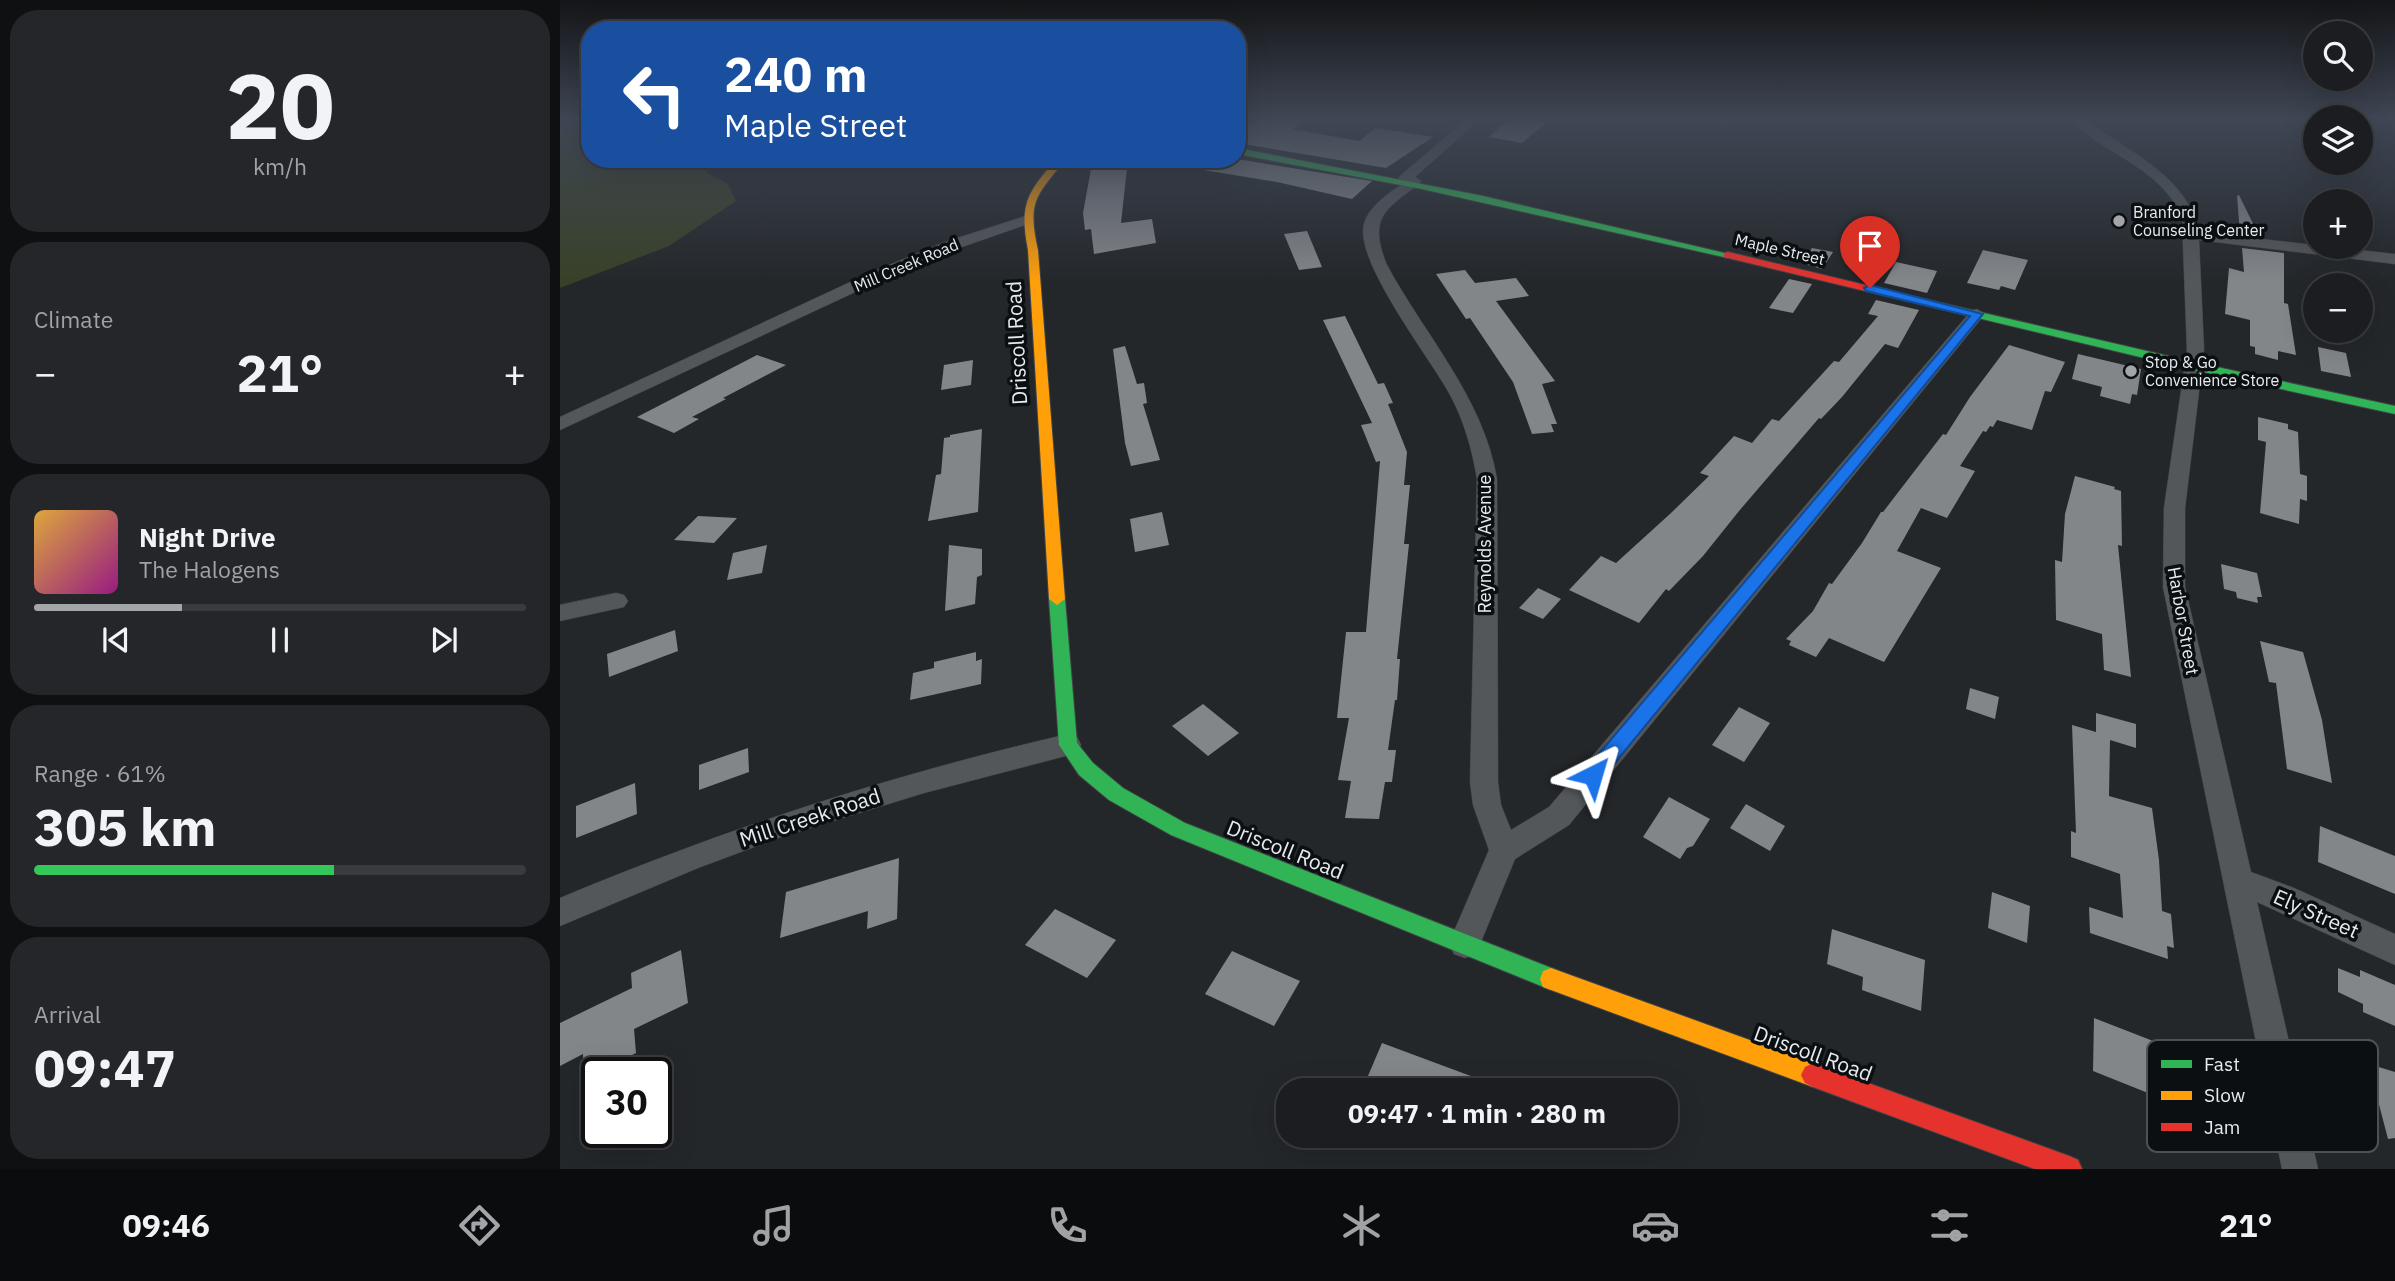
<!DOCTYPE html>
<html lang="en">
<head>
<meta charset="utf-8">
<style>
	:root { --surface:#1b1d20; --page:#242629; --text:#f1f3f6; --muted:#a0a2a5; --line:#393b3e; --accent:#a2a6ab }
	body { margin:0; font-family:"IBM Plex Sans",sans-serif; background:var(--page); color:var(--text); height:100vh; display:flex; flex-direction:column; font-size:26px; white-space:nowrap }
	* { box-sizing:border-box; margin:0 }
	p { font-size:23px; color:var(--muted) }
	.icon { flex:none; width:38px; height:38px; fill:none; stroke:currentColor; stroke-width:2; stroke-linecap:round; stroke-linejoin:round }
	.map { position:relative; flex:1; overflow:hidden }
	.details { display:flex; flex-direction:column; gap:10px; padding:10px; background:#0f1012; width:560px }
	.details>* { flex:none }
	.hud { position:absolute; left:21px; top:21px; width:665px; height:147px; border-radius:28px; box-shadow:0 7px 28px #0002,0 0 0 2px var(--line); background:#1a4fa0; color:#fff; overflow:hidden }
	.buttons { position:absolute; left:1743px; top:21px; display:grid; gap:14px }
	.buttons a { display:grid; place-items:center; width:70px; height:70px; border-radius:50%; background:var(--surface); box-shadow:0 7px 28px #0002,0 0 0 2px var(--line); font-size:35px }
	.speed { position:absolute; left:21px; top:1057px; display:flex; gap:14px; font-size:35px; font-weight:700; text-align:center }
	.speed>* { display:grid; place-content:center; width:91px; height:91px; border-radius:50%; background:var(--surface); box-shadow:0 7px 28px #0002,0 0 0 2px var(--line); line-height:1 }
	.speed .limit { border:4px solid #111; border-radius:10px; background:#fff; color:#111 }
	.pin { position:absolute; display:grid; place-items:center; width:60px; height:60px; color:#fff; margin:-72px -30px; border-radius:50% 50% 50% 0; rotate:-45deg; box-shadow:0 0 7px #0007 }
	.pin .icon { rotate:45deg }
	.me { position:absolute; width:77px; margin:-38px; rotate:40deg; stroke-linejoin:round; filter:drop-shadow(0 0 5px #0008) }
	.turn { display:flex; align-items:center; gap:24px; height:147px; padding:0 28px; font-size:32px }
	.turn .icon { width:91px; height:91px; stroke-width:2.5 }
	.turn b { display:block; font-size:49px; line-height:60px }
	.big { font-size:52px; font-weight:700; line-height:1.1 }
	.details .widget { flex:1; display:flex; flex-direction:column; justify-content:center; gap:10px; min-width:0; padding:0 24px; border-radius:28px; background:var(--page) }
	.details .dial { align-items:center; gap:0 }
	.dial b { font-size:91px; line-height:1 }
	.song { display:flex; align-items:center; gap:21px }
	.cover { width:84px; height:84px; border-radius:10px; background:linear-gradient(135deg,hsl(40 70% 55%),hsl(310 70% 35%)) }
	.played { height:7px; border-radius:4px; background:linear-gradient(90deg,var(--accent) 30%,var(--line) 30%) }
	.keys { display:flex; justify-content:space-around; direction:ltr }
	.heat { display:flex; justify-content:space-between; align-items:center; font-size:38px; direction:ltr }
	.charge { height:10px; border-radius:5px; background:linear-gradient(90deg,#34c759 61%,var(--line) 0) }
	.trip { position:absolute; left:716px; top:1078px; width:402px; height:70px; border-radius:28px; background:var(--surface); box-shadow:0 7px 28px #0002,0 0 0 2px var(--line); font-weight:700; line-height:70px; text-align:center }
	.tab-bar { display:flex; height:112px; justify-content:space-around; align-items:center; background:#0b0c0d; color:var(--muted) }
	.tab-bar .icon { width:49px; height:49px }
	.tab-bar .selected { color:var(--accent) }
	.tab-bar b { font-size:32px; color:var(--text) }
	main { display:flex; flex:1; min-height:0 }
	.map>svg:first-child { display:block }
</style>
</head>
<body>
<main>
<section class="details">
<div class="widget dial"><b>20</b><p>km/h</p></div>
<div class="widget"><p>Climate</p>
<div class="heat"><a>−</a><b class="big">21°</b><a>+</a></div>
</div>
<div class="widget">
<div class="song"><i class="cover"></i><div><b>Night Drive</b><p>The Halogens</p></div></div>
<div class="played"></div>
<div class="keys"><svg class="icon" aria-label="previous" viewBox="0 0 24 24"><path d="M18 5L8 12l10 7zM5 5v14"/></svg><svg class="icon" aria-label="pause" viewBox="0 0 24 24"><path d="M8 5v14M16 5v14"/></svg><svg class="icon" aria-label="next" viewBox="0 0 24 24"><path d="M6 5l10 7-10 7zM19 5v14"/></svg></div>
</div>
<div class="widget"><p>Range · 61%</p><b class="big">305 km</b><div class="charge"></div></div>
<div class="widget"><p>Arrival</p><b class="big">09:47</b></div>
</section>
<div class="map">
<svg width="1835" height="1169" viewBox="0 0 1835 1169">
	<rect width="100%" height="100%" fill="#24272a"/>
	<!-- green -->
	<polygon fill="#384127" points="0,118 30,118 30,159 45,159 47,163 145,159 147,173 168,184 176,201 109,246 0,288"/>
	<!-- building -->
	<g fill="#838689">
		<polygon points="699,118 747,118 732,129 799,141 816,128 873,137 826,168 677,143 677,133"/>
		<polygon points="950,118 961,118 987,122 962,143 929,137"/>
		<polygon points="549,159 568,159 561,223 592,219 596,243 534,254 531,229 525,230 523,213 531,169"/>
		<polygon points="638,159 677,159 812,181 792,199 717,182 625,167"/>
		<polygon points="1679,195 1699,236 1680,234 1677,196"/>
		<polygon points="747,231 762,267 739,270 724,234"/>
		<polygon points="1252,248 1273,252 1262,269 1241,263"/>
		<polygon points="1682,248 1724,253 1724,303 1728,304 1736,355 1718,351 1718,360 1695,354 1695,347 1690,346 1690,320 1665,314 1669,268 1684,272"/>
		<polygon points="1423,250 1468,260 1455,290 1441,286 1439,290 1407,283"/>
		<polygon points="1336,262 1377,271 1367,293 1324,283"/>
		<polygon points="905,270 915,283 956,278 969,296 936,301 995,381 982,384 997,424 991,424 994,432 972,434 953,382 910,318 906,319 876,274"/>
		<polygon points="1229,279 1252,284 1233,313 1209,308"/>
		<polygon points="1316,300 1359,310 1338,348 1325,344 1282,397 1261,419 1259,418 1179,511 1143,556 1109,591 1106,589 1079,623 1009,590 1041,556 1056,563 1111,513 1149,476 1140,473 1174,436 1192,443 1212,419 1219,421 1274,361 1279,362 1318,316 1308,314"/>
		<polygon points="785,316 818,384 824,383 833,403 828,404 847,452 844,485 850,485 844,544 849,544 837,659 840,659 837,700 835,700 828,750 836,750 832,782 825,782 819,819 785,818 791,781 778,780 789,718 777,718 786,632 806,632 820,461 816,462 801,425 812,423 763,320"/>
		<polygon points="1449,345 1505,362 1491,392 1485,391 1472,430 1437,420 1433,427 1430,426 1426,432 1423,431 1400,466 1415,471 1387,518 1361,508 1337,551 1381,568 1324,662 1269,638 1256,657 1229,645 1231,641 1226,639 1253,611 1269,583 1272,584 1302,543 1321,512 1323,512 1383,434 1386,435 1410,397"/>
		<polygon points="565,346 577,384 584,383 587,403 583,404 600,460 571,466 565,443 553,349"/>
		<polygon points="1758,347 1786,353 1791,377 1761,371"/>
		<polygon points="1518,354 1581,369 1577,395 1572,394 1570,404 1540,396 1542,387 1512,379"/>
		<polygon points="197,355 226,365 163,398 166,399 132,417 139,419 114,433 77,417"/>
		<polygon points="413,360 411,385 381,390 384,365"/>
		<polygon points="1698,417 1728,424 1728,429 1738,432 1740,474 1747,476 1747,501 1740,499 1739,524 1700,513 1706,442 1698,440"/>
		<polygon points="422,429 418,512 368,521 376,475 381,474 384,438 390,437 390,435"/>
		<polygon points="1515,476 1555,487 1554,489 1561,491 1562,546 1558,545 1571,677 1544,670 1542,634 1496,620 1495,560 1502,562 1505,514"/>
		<polygon points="602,512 609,545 575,552 570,519"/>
		<polygon points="138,516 177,518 154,543 114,540"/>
		<polygon points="207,545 202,573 167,580 173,553"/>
		<polygon points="389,545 422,549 422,575 417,577 415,604 385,611"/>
		<polygon points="1661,564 1697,573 1702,597 1697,597 1698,603 1677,598 1676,592 1664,589"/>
		<polygon points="978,588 1001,599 983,619 959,608"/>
		<polygon points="115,630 118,651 49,677 47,654"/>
		<polygon points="1700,641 1743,652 1762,720 1772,783 1727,769 1716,683 1709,682"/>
		<polygon points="416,652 416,661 422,659 421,684 350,700 353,673 374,668 374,662"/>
		<polygon points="1410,688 1439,697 1435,719 1406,709"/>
		<polygon points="643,704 679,733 648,756 612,726"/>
		<polygon points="1179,707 1210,723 1184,762 1152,745"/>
		<polygon points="1536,713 1576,724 1576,748 1550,740 1549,796 1592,808 1599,860 1602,911 1611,914 1614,948 1607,946 1608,959 1530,933 1529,907 1563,918 1560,874 1511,857 1511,831 1516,833 1512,725 1536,732"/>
		<polygon points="188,748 189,772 139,790 139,765"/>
		<polygon points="75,783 77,814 16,838 16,806"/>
		<polygon points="1109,797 1150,819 1133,846 1127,848 1120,859 1083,837"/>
		<polygon points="1186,804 1225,826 1210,851 1170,828"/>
		<polygon points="1760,826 1835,856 1835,894 1758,862"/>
		<polygon points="339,858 337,919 307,929 308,911 220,938 226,892"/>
		<polygon points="1432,892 1470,906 1467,943 1428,928"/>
		<polygon points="495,909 556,940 527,978 465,945"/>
		<polygon points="1272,929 1365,960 1361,1011 1302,990 1303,977 1267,964"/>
		<polygon points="121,950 128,1003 74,1029 76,1053 24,1079 23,1054 0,1066 0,1023 72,988 71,973"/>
		<polygon points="672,951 740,981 714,1026 645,994"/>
		<polygon points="1778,968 1800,977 1800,970 1835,985 1835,1026 1803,1012 1803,1004 1778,992"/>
		<polygon points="1534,1018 1606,1046 1608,1101 1533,1071"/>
		<polygon points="822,1043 943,1088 943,1090 802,1090"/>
		<polygon points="1789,1058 1835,1072 1835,1138 1828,1139 1816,1093 1796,1087"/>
	</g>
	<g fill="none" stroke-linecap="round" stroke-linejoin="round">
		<!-- street casing -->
		<g stroke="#404447" stroke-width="1">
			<g id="street">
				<path d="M908,118H921L855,177L861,181L859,184C824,210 809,218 826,263C864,335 923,396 937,479L938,782L941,805L951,830L989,807L1411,311L1417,309L1425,314L1009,825L955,859L916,954L905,958L894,954L889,943L929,850L913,805L910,782L917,479C912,449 904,420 889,393C870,358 794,261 804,224C809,206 829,193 844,183L838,179L840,176Z"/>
				<polygon points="1157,118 1169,118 1171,122 1161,124"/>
				<path d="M1508,118H1522C1562,148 1630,176 1638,232L1835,254V264L1639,240L1644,350L1625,508V587L1691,872L1734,888L1835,934V965L1697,902L1758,1169H1722L1603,587L1604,508L1627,350L1622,219C1605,169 1541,153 1508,118Z"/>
				<polygon points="466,216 473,220 471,223 396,249 323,279 0,430 0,417 312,272 385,242"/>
				<polygon points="56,593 64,595 68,601 64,607 0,621 0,605"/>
				<path d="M508,734L517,737L521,745L517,753L364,793L221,837L138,868L0,926V898C168,828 331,775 508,734Z"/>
			</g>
		</g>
		<!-- fast casing -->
		<g stroke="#404447" stroke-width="2">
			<g id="fast">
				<polygon points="677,148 923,196 1173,255 1168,258 862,189 677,154"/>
				<polygon points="1347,295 1634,362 1835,406 1835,414 1634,370 1343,300 1341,298"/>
				<polygon points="497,593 505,599 517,743 533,763 563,788 625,823 999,971 1002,979 999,987 991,990 611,835 549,800 519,775 499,745 489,599"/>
			</g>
		</g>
		<!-- slow casing -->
		<g stroke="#404447" stroke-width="2">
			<g id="slow">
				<path d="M497,159H506C476,196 467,201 478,250L505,599L497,605L489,599L468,250C459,205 467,192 497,159Z"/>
				<polygon points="991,968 1253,1063 1261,1067 1265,1075 1261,1083 1253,1087 991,990 983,987 980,979 983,971"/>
			</g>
		</g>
		<!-- jam casing -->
		<g stroke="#404447" stroke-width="2">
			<g id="jam">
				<polygon points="1168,252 1351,296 1353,298 1347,301 1164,257 1164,253"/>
				<polygon points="1253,1063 1509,1156 1518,1160 1522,1169 1475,1169 1253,1087 1245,1083 1241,1075 1245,1067"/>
			</g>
		</g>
		<!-- street -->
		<use href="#street" fill="#54575a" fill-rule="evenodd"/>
		<!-- fast -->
		<use href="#fast" fill="#30b455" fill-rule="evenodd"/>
		<!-- slow -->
		<use href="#slow" fill="#ff9f0a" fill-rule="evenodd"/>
		<!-- jam -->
		<use href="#jam" fill="#e5322d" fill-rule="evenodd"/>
	</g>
	<!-- sky -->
	<linearGradient id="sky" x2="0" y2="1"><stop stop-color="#141517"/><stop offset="0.42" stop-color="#3f4755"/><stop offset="1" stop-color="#3f4755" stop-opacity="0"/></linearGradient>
	<rect width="1835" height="282" fill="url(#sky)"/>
	<!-- route -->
	<polygon fill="#1a73e8" stroke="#114b97" stroke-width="2" points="1310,285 1423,314 1040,781 1033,783 1026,781 1024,775 1026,769 1410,316 1306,291 1304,288"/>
	<!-- markers -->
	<g fill="#a2a6ab" stroke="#0c0f12" stroke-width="2.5">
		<circle cx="1559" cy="221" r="7"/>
		<circle cx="1571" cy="371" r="7"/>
	</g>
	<g text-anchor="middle" stroke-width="7" stroke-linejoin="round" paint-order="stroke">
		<!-- far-poi labels -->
		<g font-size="16" fill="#e6ebf0" stroke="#0c0f12" text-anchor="start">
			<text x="1573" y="218">Branford<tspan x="1573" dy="18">Counseling Center</tspan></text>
			<text x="1585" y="368">Stop &amp; Go<tspan x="1585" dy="18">Convenience Store</tspan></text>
		</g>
		<!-- far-street labels -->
		<g font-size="16" fill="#e6ebf0" stroke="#0c0f12">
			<text transform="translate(1220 249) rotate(13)" y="6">Maple Street</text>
			<text transform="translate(346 265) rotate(-23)" y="6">Mill Creek Road</text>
		</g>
		<!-- street labels -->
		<g font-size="18" fill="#e6ebf0" stroke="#0c0f12">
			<text transform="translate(925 544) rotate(-90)" y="6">Reynolds Avenue</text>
			<text transform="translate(1623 621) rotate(80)" y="6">Harbor Street</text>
		</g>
		<!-- near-street labels -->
		<g font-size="21" fill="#e6ebf0" stroke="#0c0f12">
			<text transform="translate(457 343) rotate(-93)" y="7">Driscoll Road</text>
			<text transform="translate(250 818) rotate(-18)" y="7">Mill Creek Road</text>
			<text transform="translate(725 850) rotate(22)" y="7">Driscoll Road</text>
			<text transform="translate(1756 914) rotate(24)" y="7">Ely Street</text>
			<text transform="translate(1253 1054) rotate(20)" y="7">Driscoll Road</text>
		</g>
	</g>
	<!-- legend -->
	<rect x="1587" y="1040" width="231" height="112" rx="10" fill="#0c0f12" stroke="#4d5155" stroke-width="2"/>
	<rect x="1601" y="1060" width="31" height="8" fill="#30b455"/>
	<rect x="1601" y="1091" width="31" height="9" fill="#ff9f0a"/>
	<rect x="1601" y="1123" width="31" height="8" fill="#e5322d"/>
	<g font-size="19" fill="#e6ebf0">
		<text x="1644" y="1071">Fast</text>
		<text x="1644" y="1102">Slow</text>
		<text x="1644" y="1134">Jam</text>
	</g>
</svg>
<div class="buttons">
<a><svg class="icon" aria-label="search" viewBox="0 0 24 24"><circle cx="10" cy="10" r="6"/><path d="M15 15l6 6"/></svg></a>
<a><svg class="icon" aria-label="layers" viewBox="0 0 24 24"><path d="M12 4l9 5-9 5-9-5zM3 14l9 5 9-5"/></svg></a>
<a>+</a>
<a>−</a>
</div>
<div class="speed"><div class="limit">30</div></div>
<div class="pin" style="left:1310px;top:288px;background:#d93025"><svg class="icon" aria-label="arrive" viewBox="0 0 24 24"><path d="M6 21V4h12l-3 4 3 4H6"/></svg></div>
<svg class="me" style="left:1033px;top:775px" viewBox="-20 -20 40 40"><path d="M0-17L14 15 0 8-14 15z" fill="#1a73e8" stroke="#fff" stroke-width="4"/></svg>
<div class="trip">09:47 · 1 min · 280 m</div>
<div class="hud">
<div class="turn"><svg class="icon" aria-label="left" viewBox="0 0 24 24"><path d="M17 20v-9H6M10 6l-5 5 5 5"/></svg><div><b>240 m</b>Maple Street</div></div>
</div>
</div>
</main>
<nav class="tab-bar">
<b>09:46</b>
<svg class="icon selected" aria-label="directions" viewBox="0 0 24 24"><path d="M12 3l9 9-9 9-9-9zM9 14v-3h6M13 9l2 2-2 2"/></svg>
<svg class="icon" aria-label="music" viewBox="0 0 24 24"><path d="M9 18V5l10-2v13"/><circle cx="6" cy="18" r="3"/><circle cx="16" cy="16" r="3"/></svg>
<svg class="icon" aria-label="phone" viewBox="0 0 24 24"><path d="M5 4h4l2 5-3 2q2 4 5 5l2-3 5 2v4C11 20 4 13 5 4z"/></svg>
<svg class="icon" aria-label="climate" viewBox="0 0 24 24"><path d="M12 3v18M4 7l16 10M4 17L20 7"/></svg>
<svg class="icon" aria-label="car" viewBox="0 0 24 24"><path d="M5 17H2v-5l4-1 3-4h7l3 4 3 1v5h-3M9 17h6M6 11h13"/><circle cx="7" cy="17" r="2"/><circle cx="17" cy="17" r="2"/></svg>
<svg class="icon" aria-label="filters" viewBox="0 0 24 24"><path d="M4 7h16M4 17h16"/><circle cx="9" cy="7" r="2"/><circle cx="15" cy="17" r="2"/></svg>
<b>21°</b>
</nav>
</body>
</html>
